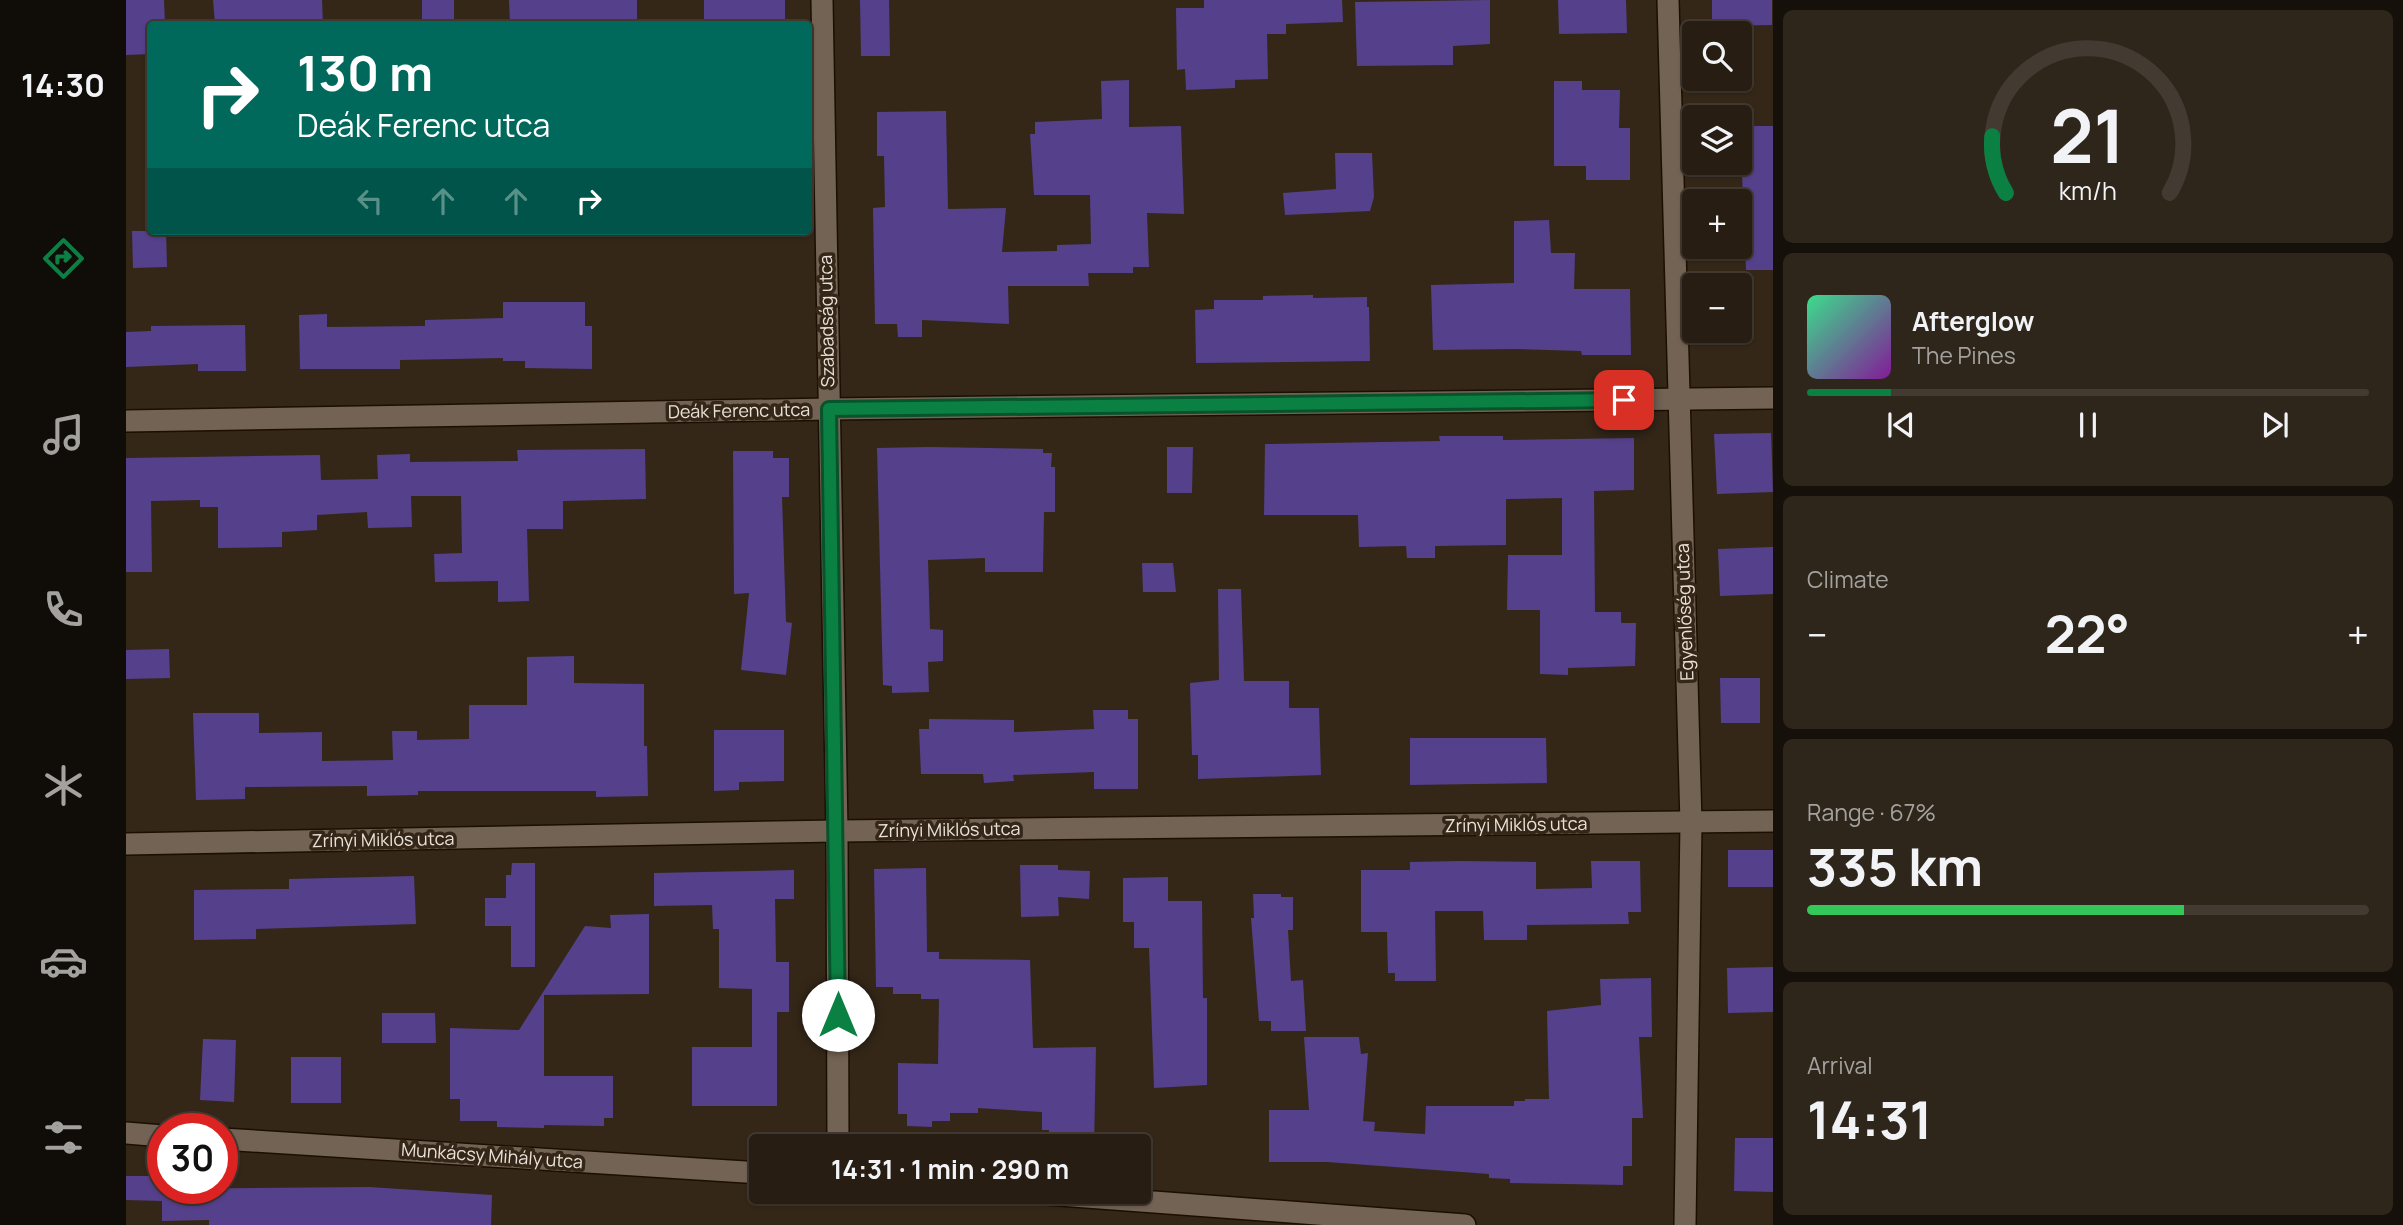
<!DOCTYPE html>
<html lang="en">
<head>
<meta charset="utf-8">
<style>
	:root { --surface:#271d12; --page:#2f261b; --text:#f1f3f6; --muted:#a4a29f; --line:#433b32; --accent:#0b8043 }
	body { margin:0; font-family:Manrope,sans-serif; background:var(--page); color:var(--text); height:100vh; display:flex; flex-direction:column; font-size:26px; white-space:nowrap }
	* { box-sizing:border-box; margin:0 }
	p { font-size:23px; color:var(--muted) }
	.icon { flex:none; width:38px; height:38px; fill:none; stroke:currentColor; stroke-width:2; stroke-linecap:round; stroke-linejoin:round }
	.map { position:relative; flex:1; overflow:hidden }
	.drawer { display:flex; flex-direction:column; gap:10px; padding:10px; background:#15100a; width:630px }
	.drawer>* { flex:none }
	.guide { position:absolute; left:21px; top:21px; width:665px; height:214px; border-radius:7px; box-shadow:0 2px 5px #0004,0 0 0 2px var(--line); background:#00695c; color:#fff; overflow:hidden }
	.tools { position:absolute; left:1556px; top:21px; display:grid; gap:14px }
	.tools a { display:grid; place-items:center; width:70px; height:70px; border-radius:7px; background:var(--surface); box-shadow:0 2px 5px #0004,0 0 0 2px var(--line); font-size:35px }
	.speed { position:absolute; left:21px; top:1113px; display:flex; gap:14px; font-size:35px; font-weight:700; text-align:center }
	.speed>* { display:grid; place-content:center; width:91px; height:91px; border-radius:50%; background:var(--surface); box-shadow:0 2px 5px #0004,0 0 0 2px var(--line); line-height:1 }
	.speed .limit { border:10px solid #d22; background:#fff; color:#111 }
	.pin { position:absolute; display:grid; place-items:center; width:60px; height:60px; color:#fff; margin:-30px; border-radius:14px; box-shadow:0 4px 10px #0006 }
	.me { position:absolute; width:77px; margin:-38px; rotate:0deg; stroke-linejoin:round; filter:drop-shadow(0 0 5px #0008) }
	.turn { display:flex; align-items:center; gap:24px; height:147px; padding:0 35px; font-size:32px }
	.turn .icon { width:91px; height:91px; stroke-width:2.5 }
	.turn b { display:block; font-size:49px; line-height:60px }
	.lanes { display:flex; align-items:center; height:66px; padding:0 35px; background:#0003; justify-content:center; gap:35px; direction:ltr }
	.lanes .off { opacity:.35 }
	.big { font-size:52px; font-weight:700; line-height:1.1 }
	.drawer .widget { flex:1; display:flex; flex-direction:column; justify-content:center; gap:10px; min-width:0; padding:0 24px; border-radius:10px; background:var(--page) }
	.drawer .dial { align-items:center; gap:0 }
	.dial svg { height:182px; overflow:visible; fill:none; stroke:var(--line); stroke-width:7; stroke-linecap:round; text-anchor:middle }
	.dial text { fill:var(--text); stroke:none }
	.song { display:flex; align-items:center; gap:21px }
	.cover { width:84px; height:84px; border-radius:10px; background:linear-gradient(135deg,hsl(150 70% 55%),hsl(290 70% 35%)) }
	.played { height:7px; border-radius:4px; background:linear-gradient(90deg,var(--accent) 15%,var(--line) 15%) }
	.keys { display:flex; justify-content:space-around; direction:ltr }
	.heat { display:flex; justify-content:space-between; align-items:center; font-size:38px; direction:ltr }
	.charge { height:10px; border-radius:5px; background:linear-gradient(90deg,#34c759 67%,var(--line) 0) }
	.trip { position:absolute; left:623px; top:1134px; width:402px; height:70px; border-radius:7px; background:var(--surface); box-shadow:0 2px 5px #0004,0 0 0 2px var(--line); font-weight:700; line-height:70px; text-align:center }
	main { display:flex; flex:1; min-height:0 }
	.tabs { display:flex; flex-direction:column; width:126px; justify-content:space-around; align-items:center; background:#100c07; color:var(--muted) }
	.tabs .icon { width:49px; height:49px }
	.tabs .active { color:var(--accent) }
	.tabs b { font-size:32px; color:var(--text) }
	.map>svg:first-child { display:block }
</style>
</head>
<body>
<main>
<nav class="tabs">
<b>14:30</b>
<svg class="icon active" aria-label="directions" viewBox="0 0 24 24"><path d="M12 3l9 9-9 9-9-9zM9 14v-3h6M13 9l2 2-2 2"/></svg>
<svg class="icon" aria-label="music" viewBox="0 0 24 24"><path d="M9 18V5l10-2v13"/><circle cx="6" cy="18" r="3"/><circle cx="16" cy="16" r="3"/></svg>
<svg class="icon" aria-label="phone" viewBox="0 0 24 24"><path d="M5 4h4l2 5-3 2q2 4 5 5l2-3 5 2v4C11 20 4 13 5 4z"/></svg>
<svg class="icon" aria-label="climate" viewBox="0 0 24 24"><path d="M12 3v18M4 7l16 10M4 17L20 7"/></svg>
<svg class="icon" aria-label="car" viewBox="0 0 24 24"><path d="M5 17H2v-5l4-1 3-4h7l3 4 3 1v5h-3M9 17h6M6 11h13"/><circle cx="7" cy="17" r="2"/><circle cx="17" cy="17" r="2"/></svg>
<svg class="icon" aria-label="filters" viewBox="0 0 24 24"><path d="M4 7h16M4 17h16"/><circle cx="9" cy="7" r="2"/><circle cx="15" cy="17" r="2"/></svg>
</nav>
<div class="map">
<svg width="1647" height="1225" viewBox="0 0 1647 1225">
	<rect width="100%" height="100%" fill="#342718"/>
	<!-- building -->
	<g fill="#55408b">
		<polygon points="0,0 38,0 39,24 24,24 24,54 0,55"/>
		<polygon points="87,0 196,0 197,24 89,24"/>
		<rect x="296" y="0" width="32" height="24"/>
		<polygon points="383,0 511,0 511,24 384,24"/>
		<rect x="578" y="0" width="81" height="24"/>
		<polygon points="734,0 763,0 764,56 735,56"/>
		<polygon points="1078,0 1216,0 1217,22 1160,24 1160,34 1141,34 1142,79 1109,80 1109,88 1060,90 1059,69 1051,70 1050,8 1078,8"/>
		<polygon points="1364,0 1364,44 1327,46 1327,65 1231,66 1229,2"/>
		<polygon points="1432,0 1500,0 1501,33 1433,34"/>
		<polygon points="1586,0 1646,0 1646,25 1586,26"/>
		<polygon points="1003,80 1003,127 1055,126 1058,214 1021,213 1023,267 1007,267 1007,273 962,273 963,286 882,286 883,324 796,320 796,337 772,337 771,324 749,324 747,208 759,207 758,156 751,156 751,112 820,111 822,209 880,208 876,252 931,251 931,245 965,244 964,195 908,195 904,134 909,134 909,122 976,119 975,81"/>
		<polygon points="1428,81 1456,81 1456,90 1494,90 1493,128 1504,128 1504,180 1460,180 1460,166 1428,166"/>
		<polygon points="1614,126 1647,126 1647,270 1620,270"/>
		<polygon points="1209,153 1246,153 1248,197 1244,211 1159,215 1157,193 1210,189"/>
		<polygon points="1423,220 1425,253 1449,253 1448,289 1504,289 1505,355 1456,355 1455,351 1388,349 1307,350 1305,285 1388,283 1388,221"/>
		<polygon points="6,231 40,231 41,267 7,268"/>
		<polygon points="1187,295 1187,298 1241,297 1241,307 1243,307 1244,361 1070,363 1069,310 1088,309 1088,300 1137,300 1137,296"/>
		<polygon points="377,302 459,302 459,326 466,326 466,369 399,368 399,361 377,361 377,358 274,360 274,369 174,369 173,315 201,314 201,327 299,326 299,320 377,318"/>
		<polygon points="119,325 120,371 72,371 72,364 0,367 0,332 25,331 25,326"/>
		<polygon points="1645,433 1647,492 1591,494 1588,434"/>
		<polygon points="1313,436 1377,436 1377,440 1508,438 1508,490 1468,491 1469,612 1495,612 1495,623 1510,623 1509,666 1442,668 1442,675 1414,674 1414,610 1381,610 1382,555 1436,555 1436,498 1380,499 1380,545 1309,546 1309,558 1281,558 1280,546 1233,547 1232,515 1138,515 1139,444 1314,441"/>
		<polygon points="803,447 917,449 917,453 926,453 925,467 929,467 929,512 918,512 917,572 859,572 859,558 802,560 804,629 817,630 817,661 802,662 803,692 766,693 766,686 757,685 751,448"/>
		<polygon points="1041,447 1067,447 1066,493 1041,493"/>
		<polygon points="519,449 520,499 437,501 437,529 401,529 403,601 372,602 372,581 309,582 308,554 336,553 335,496 285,496 286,527 242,528 241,512 191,515 191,530 156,532 156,547 92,548 92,507 74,507 74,500 25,501 26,572 0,572 0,458 194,455 195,480 252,479 251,455 284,454 284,462 392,461 391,450"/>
		<polygon points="607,451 647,451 647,458 663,458 663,497 656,497 660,622 666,623 660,675 615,670 623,593 608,594"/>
		<polygon points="1647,547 1647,594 1594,596 1592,549"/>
		<polygon points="1016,563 1047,563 1050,592 1017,592"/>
		<polygon points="1092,589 1115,589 1118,681 1163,681 1163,708 1193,708 1195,775 1072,779 1072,755 1066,755 1064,683 1093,680"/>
		<polygon points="43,649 44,678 0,679 0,650"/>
		<polygon points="448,656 448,683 518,684 518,746 521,746 522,796 470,797 470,791 292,791 292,795 241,796 241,786 119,787 119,799 70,800 67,713 133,713 133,733 196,732 196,761 267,760 266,731 291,731 291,740 343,739 343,705 401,705 401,657"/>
		<polygon points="1594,678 1634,678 1634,723 1595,723"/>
		<polygon points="967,710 1002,710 1002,719 1012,719 1012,789 968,789 968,772 887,775 888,781 858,783 857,774 795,774 793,729 803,729 803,719 888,720 888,732 968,729"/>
		<polygon points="588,730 658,730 658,781 613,782 613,790 588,791"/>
		<polygon points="1284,738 1420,738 1421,783 1284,785"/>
		<rect x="1602" y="850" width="45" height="37"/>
		<polygon points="1334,861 1410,862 1410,889 1466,888 1465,861 1514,861 1515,912 1502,912 1503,924 1401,925 1401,940 1358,940 1357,911 1309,911 1310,981 1269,981 1269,973 1262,973 1261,932 1235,932 1235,870 1284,870 1284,862"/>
		<polygon points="386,863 409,863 409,967 385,967 385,926 359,926 359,898 380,898 380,875 385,875"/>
		<polygon points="894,865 932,865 932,870 964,871 963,899 932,897 933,916 895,917"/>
		<polygon points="800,868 801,952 813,952 813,959 904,960 907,1048 970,1047 968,1146 922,1146 923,1130 916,1130 916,1112 852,1108 852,1113 824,1113 824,1121 806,1121 806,1127 781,1126 781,1114 772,1114 772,1063 812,1064 813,999 795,999 795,994 767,994 767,987 750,987 748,869"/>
		<polygon points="668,870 668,899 649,899 650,962 663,962 663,1012 651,1012 651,1106 566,1106 566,1047 626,1047 626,989 593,988 593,929 587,929 586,905 528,906 528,873"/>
		<polygon points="288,876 290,924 130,929 130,939 68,940 68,890 163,889 163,879"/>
		<polygon points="1042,877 1042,901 1076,901 1077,998 1081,998 1081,1085 1028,1088 1023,948 1008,948 1008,922 997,922 997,878"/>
		<polygon points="1127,894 1155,894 1155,897 1167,897 1167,930 1162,930 1165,981 1177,980 1180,1031 1145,1031 1145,1021 1133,1021 1125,918 1128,918"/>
		<polygon points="523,914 523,994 418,995 418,1076 487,1076 487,1118 478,1118 478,1126 418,1125 418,1128 371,1127 371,1121 334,1121 334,1099 324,1099 324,1028 393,1030 459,926 485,928 484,915"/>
		<polygon points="1647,967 1647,1012 1602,1013 1601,968"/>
		<polygon points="1525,978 1526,1037 1513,1037 1517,1118 1506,1118 1506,1166 1497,1166 1497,1185 1384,1183 1384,1179 1363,1178 1363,1174 1201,1162 1143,1162 1143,1110 1183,1110 1178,1037 1233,1037 1235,1054 1242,1053 1237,1121 1249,1122 1248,1131 1299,1134 1300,1106 1388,1106 1388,1101 1399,1101 1399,1099 1423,1099 1421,1011 1475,1005 1474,979"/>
		<polygon points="256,1013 309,1013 310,1043 256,1043"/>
		<polygon points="77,1039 110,1040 108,1102 74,1100"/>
		<rect x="165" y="1057" width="50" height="46"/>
		<polygon points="1609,1138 1647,1138 1647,1192 1608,1191"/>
		<polygon points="0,1176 37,1176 37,1189 243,1187 366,1195 365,1225 83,1225 83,1220 36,1221 36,1201 0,1200"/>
	</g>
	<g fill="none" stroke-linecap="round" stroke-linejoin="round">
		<!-- minor casing -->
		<g stroke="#1b0f03" stroke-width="24">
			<g id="minor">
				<polyline points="696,0 711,831 712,1146"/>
				<polyline points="1542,0 1565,823 1559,1225"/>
				<polyline points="0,421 703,409 1647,398"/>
				<polyline points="0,844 711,831 1647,821"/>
				<polyline points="0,1133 37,1136"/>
				<polyline points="96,1139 635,1173"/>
				<polyline points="893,1192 1339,1225"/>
			</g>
		</g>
		<!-- minor -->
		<use href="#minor" stroke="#736354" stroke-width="21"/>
	</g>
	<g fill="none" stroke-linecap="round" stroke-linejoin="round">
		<!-- route casing -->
		<g stroke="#07532c" stroke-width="18">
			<polyline id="route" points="712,1015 703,409 1498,400"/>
		</g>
		<!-- route -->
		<use href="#route" stroke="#0b8043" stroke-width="12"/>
	</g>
	<g text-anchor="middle" stroke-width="7" stroke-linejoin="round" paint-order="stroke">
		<!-- street labels -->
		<g font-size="18" fill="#eae2d9" stroke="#342718">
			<text transform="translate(701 321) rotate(-91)" y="6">Szabadság utca</text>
			<text transform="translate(613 411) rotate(-1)" y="6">Deák Ferenc utca</text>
			<text transform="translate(1559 612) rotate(-92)" y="6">Egyenlőség utca</text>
			<text transform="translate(1390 825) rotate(-1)" y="6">Zrínyi Miklós utca</text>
			<text transform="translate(823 830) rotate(-1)" y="6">Zrínyi Miklós utca</text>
			<text transform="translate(257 840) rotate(-1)" y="6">Zrínyi Miklós utca</text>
			<text transform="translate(366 1156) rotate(4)" y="6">Munkácsy Mihály utca</text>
		</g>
	</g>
</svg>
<div class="tools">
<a><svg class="icon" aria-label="search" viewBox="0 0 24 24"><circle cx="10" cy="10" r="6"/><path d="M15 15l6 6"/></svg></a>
<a><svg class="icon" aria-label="layers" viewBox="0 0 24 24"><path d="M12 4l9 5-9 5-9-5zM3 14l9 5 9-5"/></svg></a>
<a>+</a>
<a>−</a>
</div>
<div class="speed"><div class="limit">30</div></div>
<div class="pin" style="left:1498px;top:400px;background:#d93025"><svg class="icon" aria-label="arrive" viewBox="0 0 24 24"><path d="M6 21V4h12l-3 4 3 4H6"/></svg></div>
<svg class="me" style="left:712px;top:1015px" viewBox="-20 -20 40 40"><circle r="19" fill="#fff"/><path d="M0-13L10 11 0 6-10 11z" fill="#0b8043"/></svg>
<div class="trip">14:31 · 1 min · 290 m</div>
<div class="guide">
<div class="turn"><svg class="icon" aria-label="right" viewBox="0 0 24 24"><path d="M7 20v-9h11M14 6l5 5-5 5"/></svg><div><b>130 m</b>Deák Ferenc utca</div></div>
<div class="lanes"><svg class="icon off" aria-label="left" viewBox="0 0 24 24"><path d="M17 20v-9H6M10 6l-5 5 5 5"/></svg><svg class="icon off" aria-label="ahead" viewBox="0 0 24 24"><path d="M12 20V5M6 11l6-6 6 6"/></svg><svg class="icon off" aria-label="ahead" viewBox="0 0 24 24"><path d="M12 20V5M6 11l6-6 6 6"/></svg><svg class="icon" aria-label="right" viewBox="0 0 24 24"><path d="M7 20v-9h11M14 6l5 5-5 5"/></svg></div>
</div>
</div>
<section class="drawer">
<div class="widget dial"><svg viewBox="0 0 100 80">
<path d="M14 69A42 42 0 1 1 86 69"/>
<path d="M14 69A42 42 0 0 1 8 44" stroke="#0b8043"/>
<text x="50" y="56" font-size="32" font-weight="700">21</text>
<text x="50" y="72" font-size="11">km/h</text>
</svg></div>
<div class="widget">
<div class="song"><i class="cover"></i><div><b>Afterglow</b><p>The Pines</p></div></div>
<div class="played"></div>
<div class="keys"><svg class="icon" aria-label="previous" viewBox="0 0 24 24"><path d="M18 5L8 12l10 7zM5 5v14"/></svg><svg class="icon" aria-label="pause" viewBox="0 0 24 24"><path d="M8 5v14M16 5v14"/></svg><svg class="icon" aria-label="next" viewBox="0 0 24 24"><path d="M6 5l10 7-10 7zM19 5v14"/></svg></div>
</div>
<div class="widget"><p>Climate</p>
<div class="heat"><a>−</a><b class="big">22°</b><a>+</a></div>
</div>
<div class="widget"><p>Range · 67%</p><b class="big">335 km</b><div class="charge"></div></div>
<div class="widget"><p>Arrival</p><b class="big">14:31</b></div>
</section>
</main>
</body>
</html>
